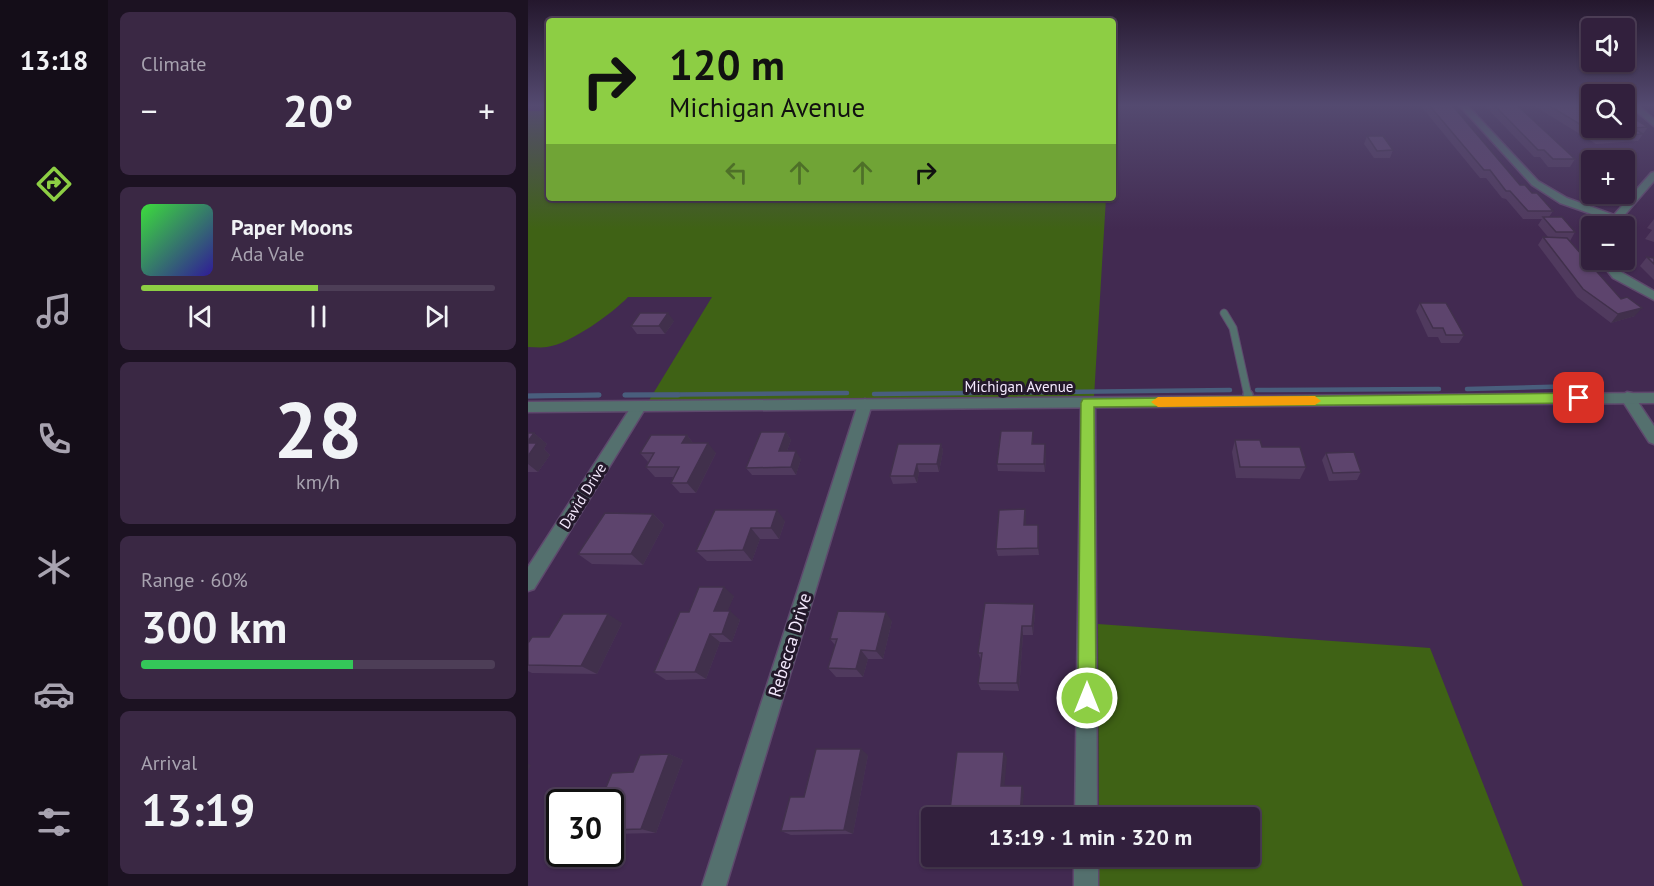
<!DOCTYPE html>
<html lang="en">
<head>
<meta charset="utf-8">
<style>
	:root { --surface:#32203d; --page:#3a2844; --text:#f1f3f6; --muted:#a8a3b0; --line:#4d3e57; --accent:#8dce44 }
	body { margin:0; font-family:"PT Sans",sans-serif; background:var(--page); color:var(--text); height:100vh; display:flex; flex-direction:column; font-size:22px; white-space:nowrap }
	* { box-sizing:border-box; margin:0 }
	p { font-size:20px; color:var(--muted) }
	.icon { flex:none; width:33px; height:33px; fill:none; stroke:currentColor; stroke-width:2; stroke-linecap:round; stroke-linejoin:round }
	.map { position:relative; flex:1; overflow:hidden }
	.drawer { display:flex; flex-direction:column; gap:12px; padding:12px; background:#1c1222; width:420px }
	.drawer>* { flex:none }
	.top-card { position:absolute; left:18px; top:18px; width:570px; height:183px; border-radius:6px; box-shadow:0 2px 4px #0004,0 0 0 2px var(--line); background:#8dce44; color:#111; overflow:hidden }
	.fabs { position:absolute; left:1053px; top:18px; display:grid; gap:12px }
	.fabs a { display:grid; place-items:center; width:54px; height:54px; border-radius:6px; background:var(--surface); box-shadow:0 2px 4px #0004,0 0 0 2px var(--line); font-size:30px }
	.speed { position:absolute; left:18px; top:789px; display:flex; gap:12px; font-size:30px; font-weight:700; text-align:center }
	.speed>* { display:grid; place-content:center; width:78px; height:78px; border-radius:50%; background:var(--surface); box-shadow:0 2px 4px #0004,0 0 0 2px var(--line); line-height:1 }
	.speed .limit { border:3px solid #111; border-radius:9px; background:#fff; color:#111 }
	.pin { position:absolute; display:grid; place-items:center; width:51px; height:51px; color:#fff; margin:-26px; border-radius:12px; box-shadow:0 3px 9px #0006 }
	.me { position:absolute; width:66px; margin:-33px; rotate:0deg; stroke-linejoin:round; filter:drop-shadow(0 0 4px #0008) }
	.turn { display:flex; align-items:center; gap:21px; height:126px; padding:0 24px; font-size:27px }
	.turn .icon { width:78px; height:78px; stroke-width:2.5 }
	.turn b { display:block; font-size:42px; line-height:51px }
	.lanes { display:flex; align-items:center; height:57px; padding:0 24px; background:#0003; justify-content:center; gap:30px; direction:ltr }
	.lanes .off { opacity:.35 }
	.big { font-size:45px; font-weight:800; line-height:1.1 }
	.drawer .widget { flex:1; display:flex; flex-direction:column; justify-content:center; gap:9px; min-width:0; padding:0 21px; border-radius:9px; background:var(--page) }
	.drawer .dial { align-items:center; gap:0 }
	.dial b { font-size:78px; line-height:1 }
	.song { display:flex; align-items:center; gap:18px }
	.cover { width:72px; height:72px; border-radius:9px; background:linear-gradient(135deg,hsl(120 70% 55%),hsl(250 70% 35%)) }
	.played { height:6px; border-radius:3px; background:linear-gradient(90deg,var(--accent) 50%,var(--line) 50%) }
	.keys { display:flex; justify-content:space-around; direction:ltr }
	.heat { display:flex; justify-content:space-between; align-items:center; font-size:33px; direction:ltr }
	.charge { height:9px; border-radius:4px; background:linear-gradient(90deg,#34c759 60%,var(--line) 0) }
	.trip { position:absolute; left:393px; top:807px; width:339px; height:60px; border-radius:6px; background:var(--surface); box-shadow:0 2px 4px #0004,0 0 0 2px var(--line); font-weight:800; line-height:60px; text-align:center }
	main { display:flex; flex:1; min-height:0 }
	.tabs { display:flex; flex-direction:column; width:108px; justify-content:space-around; align-items:center; background:#140d18; color:var(--muted) }
	.tabs .icon { width:42px; height:42px }
	.tabs .current { color:var(--accent) }
	.tabs b { font-size:27px; color:var(--text) }
	.map>svg:first-child { display:block }
</style>
</head>
<body>
<main>
<nav class="tabs">
<b>13:18</b>
<svg class="icon current" aria-label="directions" viewBox="0 0 24 24"><path d="M12 3l9 9-9 9-9-9zM9 14v-3h6M13 9l2 2-2 2"/></svg>
<svg class="icon" aria-label="music" viewBox="0 0 24 24"><path d="M9 18V5l10-2v13"/><circle cx="6" cy="18" r="3"/><circle cx="16" cy="16" r="3"/></svg>
<svg class="icon" aria-label="phone" viewBox="0 0 24 24"><path d="M5 4h4l2 5-3 2q2 4 5 5l2-3 5 2v4C11 20 4 13 5 4z"/></svg>
<svg class="icon" aria-label="climate" viewBox="0 0 24 24"><path d="M12 3v18M4 7l16 10M4 17L20 7"/></svg>
<svg class="icon" aria-label="car" viewBox="0 0 24 24"><path d="M5 17H2v-5l4-1 3-4h7l3 4 3 1v5h-3M9 17h6M6 11h13"/><circle cx="7" cy="17" r="2"/><circle cx="17" cy="17" r="2"/></svg>
<svg class="icon" aria-label="filters" viewBox="0 0 24 24"><path d="M4 7h16M4 17h16"/><circle cx="9" cy="7" r="2"/><circle cx="15" cy="17" r="2"/></svg>
</nav>
<section class="drawer">
<div class="widget"><p>Climate</p>
<div class="heat"><a>−</a><b class="big">20°</b><a>+</a></div>
</div>
<div class="widget">
<div class="song"><i class="cover"></i><div><b>Paper Moons</b><p>Ada Vale</p></div></div>
<div class="played"></div>
<div class="keys"><svg class="icon" aria-label="previous" viewBox="0 0 24 24"><path d="M18 5L8 12l10 7zM5 5v14"/></svg><svg class="icon" aria-label="pause" viewBox="0 0 24 24"><path d="M8 5v14M16 5v14"/></svg><svg class="icon" aria-label="next" viewBox="0 0 24 24"><path d="M6 5l10 7-10 7zM19 5v14"/></svg></div>
</div>
<div class="widget dial"><b>28</b><p>km/h</p></div>
<div class="widget"><p>Range · 60%</p><b class="big">300 km</b><div class="charge"></div></div>
<div class="widget"><p>Arrival</p><b class="big">13:19</b></div>
</section>
<div class="map">
<svg width="1126" height="886" viewBox="0 0 1126 886">
	<rect width="100%" height="100%" fill="#422a51"/>
	<!-- green -->
	<g fill="#3f6215">
		<path d="M0,111H21V198H578L566,397L120,402L184,297H100C85,313 42,344 19,347C13,348 6,347 0,347Z"/>
		<polygon points="570,624 902,648 995,886 571,886 571,857 722,856 722,818 571,817"/>
	</g>
	<g fill="none" stroke-linecap="round" stroke-linejoin="round">
		<!-- stream-far1 -->
		<g stroke="#495e7d" stroke-width="4.5">
			<polyline points="939,389 1053,386"/>
			<polyline points="729,390 911,389"/>
			<polyline points="346,394 702,390"/>
			<polyline points="97,395 319,393"/>
			<polyline points="0,396 71,395"/>
		</g>
		<!-- stream -->
		<g stroke="#495e7d" stroke-width="5">
			<polyline points="97,395 150,395"/>
			<polyline points="0,396 71,395"/>
		</g>
		<!-- service-far1 casing -->
		<g stroke="#5e496d" stroke-width="9">
			<polyline id="service-far1" points="696,313 705,328 720,396"/>
		</g>
		<!-- service casing -->
		<g stroke="#5e496d" stroke-width="12">
			<polyline id="service" points="720,395 721,401"/>
		</g>
		<!-- minor casing -->
		<g stroke="#5e496d" stroke-width="3">
			<g id="minor">
				<polygon points="931,105 939,105 1010,181 1039,198 1086,215 1123,173 1126,172 1126,181 1087,226 1077,226 1081,220 1032,203 1004,185"/>
				<polygon points="1101,105 1110,105 1126,119 1126,126"/>
				<polygon points="1071,260 1082,260 1093,272 1126,291 1126,300 1085,278"/>
				<polygon points="1099,392 1104,393 1126,426 1126,444 1121,442 1092,397"/>
				<polygon points="560,398 567,403 569,818 547,818 553,403"/>
				<polygon points="337,399 344,404 198,886 174,886 330,404"/>
				<polygon points="110,403 117,408 115,412 6,589 0,591 0,567 105,404"/>
				<rect x="546" y="856" width="24" height="30"/>
			</g>
		</g>
		<!-- tertiary casing -->
		<g stroke="#5e496d" stroke-width="3">
			<polygon id="tertiary" points="1126,393 1126,403 0,412 0,402"/>
		</g>
		<!-- service-far1 -->
		<use href="#service-far1" stroke="#54706e" stroke-width="7"/>
		<!-- service -->
		<use href="#service" stroke="#54706e" stroke-width="9"/>
		<!-- minor -->
		<use href="#minor" fill="#54706e" fill-rule="evenodd"/>
		<!-- tertiary -->
		<use href="#tertiary" fill="#54706e" fill-rule="evenodd"/>
	</g>
	<!-- wall -->
	<g fill="#503a5e">
		<polygon points="892,105 924,105 992,185 1004,193 1025,211 1021,217 1047,232 1042,241 1107,316 1083,323 1049,297 1010,245 1015,237 1020,237 1010,225 1014,219 995,219 978,199 974,198 958,178 952,178"/>
		<polygon points="956,105 989,105 1047,159 1042,167 1020,167 1012,157 1006,157"/>
		<polygon points="1005,105 1064,105 1096,128 1096,105 1101,106 1097,112 1120,127 1110,141 1068,144"/>
		<polygon points="839,136 865,150 862,158 846,158 836,144"/>
		<polygon points="1126,219 1126,242 1117,239 1124,230 1119,228"/>
		<polygon points="1119,257 1126,258 1126,280 1112,266"/>
		<polygon points="892,303 936,335 931,343 913,343 910,337 900,337 888,311"/>
		<polygon points="146,321 137,334 109,334 103,326"/>
		<polygon points="505,431 505,444 518,452 517,472 470,471 469,464"/>
		<polygon points="258,432 263,440 259,451 273,459 268,475 224,475 218,468"/>
		<polygon points="0,433 6,433 19,444 16,449 22,455 10,472 0,472"/>
		<polygon points="159,435 165,443 188,453 168,493 152,493 143,483 145,477 127,477 118,467 120,462 112,453"/>
		<polygon points="707,440 734,447 778,467 772,479 708,478 704,452"/>
		<polygon points="413,444 415,451 411,472 391,472 389,483 365,484 362,476"/>
		<polygon points="798,453 833,472 829,480 801,481 794,460"/>
		<polygon points="497,509 498,516 498,525 511,532 511,555 470,556 468,549"/>
		<polygon points="187,510 257,521 251,539 232,539 224,561 179,561 168,551"/>
		<polygon points="125,514 136,525 115,565 64,564 50,554"/>
		<polygon points="206,596 199,611 212,620 204,642 192,642 178,679 138,680 126,672 161,612"/>
		<polygon points="507,612 505,635 495,635 491,691 453,690 450,683 453,660 450,653"/>
		<polygon points="364,621 355,659 340,659 335,677 308,677 300,668 307,645 302,639"/>
		<polygon points="94,623 69,674 4,673 0,671 0,643 21,637"/>
		<polygon points="141,754 155,760 128,833 82,834 82,802"/>
		<polygon points="340,755 325,834 263,835 253,831 276,797"/>
	</g>
	<!-- shaded-wall -->
	<g fill="#41304c">
		<polygon points="1114,308 1107,316 1083,323 1090,314"/>
		<polygon points="140,313 146,321 137,334 131,326"/>
		<polygon points="258,432 263,440 256,459 251,451"/>
		<polygon points="6,433 19,444 16,449 22,455 10,472 0,464 0,441"/>
		<polygon points="159,435 167,446 154,443"/>
		<polygon points="180,443 188,453 168,493 159,483"/>
		<polygon points="413,444 415,451 411,472 409,464"/>
		<polygon points="517,444 518,452 517,472 516,464"/>
		<polygon points="268,451 273,459 268,475 263,467"/>
		<polygon points="389,464 391,472 389,483 386,476"/>
		<polygon points="497,509 498,516 498,532 496,525"/>
		<polygon points="249,510 257,521 251,539 243,528"/>
		<polygon points="125,514 136,525 115,565 103,554"/>
		<polygon points="510,525 511,532 511,555 510,548"/>
		<polygon points="223,528 232,539 224,561 215,550"/>
		<polygon points="196,587 206,596 196,620 186,611"/>
		<polygon points="506,604 507,612 505,635 504,626"/>
		<polygon points="202,611 212,620 204,642 194,634"/>
		<polygon points="358,612 364,621 355,659 348,651"/>
		<polygon points="80,614 94,623 69,674 53,666"/>
		<polygon points="494,626 495,635 491,691 489,683"/>
		<polygon points="182,634 192,642 178,679 167,672"/>
		<polygon points="333,650 340,659 335,677 328,669"/>
		<polygon points="333,749 340,755 325,834 316,830"/>
		<polygon points="476,752 479,758 476,791 473,786"/>
		<polygon points="141,754 155,760 128,833 113,829"/>
		<polygon points="0,764 3,765 0,771"/>
		<polygon points="494,786 496,791 494,818 492,818"/>
	</g>
	<!-- building -->
	<g fill="#5d446d" stroke="#41304c" stroke-width="1.5">
		<polygon points="901,105 924,105 992,185 997,185 1004,193 1009,193 1025,211 1000,211 982,191 978,191 962,170 956,170"/>
		<polygon points="966,105 989,105 1047,159 1025,159 1016,150 1010,150"/>
		<polygon points="1020,105 1064,105 1064,128 1096,128 1096,112 1120,127 1105,128 1115,134 1073,137"/>
		<polygon points="839,136 855,136 865,150 849,151"/>
		<polygon points="1015,217 1034,217 1047,232 1028,232"/>
		<polygon points="1015,237 1039,238 1093,299 1099,297 1114,308 1090,314 1055,289"/>
		<polygon points="1119,257 1126,258 1126,264"/>
		<polygon points="892,303 918,303 936,335 918,335 915,328 905,328"/>
		<polygon points="112,313 140,313 131,326 103,326"/>
		<polygon points="473,431 505,431 504,444 517,444 516,464 469,464"/>
		<polygon points="233,432 258,432 251,451 268,451 263,467 218,468"/>
		<polygon points="0,433 6,433 0,441"/>
		<polygon points="123,435 159,435 154,443 180,443 159,483 143,483 151,467 118,467 126,453 112,453"/>
		<polygon points="707,440 732,440 734,447 772,447 778,467 712,467"/>
		<polygon points="0,443 9,443 0,456"/>
		<polygon points="370,444 413,444 409,464 389,464 386,476 362,476"/>
		<polygon points="826,452 833,472 805,473 798,453"/>
		<polygon points="497,509 496,525 510,525 510,548 468,549 471,510"/>
		<polygon points="187,510 249,510 243,528 223,528 215,550 168,551"/>
		<polygon points="77,513 125,514 103,554 50,554"/>
		<polygon points="171,587 196,587 186,611 202,611 194,634 182,634 167,672 126,672 152,612 161,612"/>
		<polygon points="457,603 506,604 504,626 494,626 489,683 450,683 454,653 450,653"/>
		<polygon points="310,611 358,612 348,651 333,650 328,669 300,668 309,639 302,639"/>
		<polygon points="35,614 80,614 53,666 0,665 0,643 4,637 21,637"/>
		<polygon points="288,749 333,749 316,830 253,831 262,797 276,797"/>
		<polygon points="429,752 476,752 473,786 494,786 492,818 421,818"/>
		<polygon points="141,754 113,829 82,830 82,802 72,802 84,773 105,772 112,755"/>
	</g>
	<!-- sky -->
	<linearGradient id="sky" x2="0" y2="1"><stop stop-color="#24172d"/><stop offset="0.46" stop-color="#544a70"/><stop offset="1" stop-color="#544a70" stop-opacity="0"/></linearGradient>
	<rect width="1126" height="229" fill="url(#sky)"/>
	<!-- route -->
	<polygon fill="#8dce44" stroke="#5c862c" stroke-width="1.5" points="1051,393 1058,398 1051,403 566,407 568,698 565,705 559,707 552,705 550,698 553,403 555,399"/>
	<!-- slow -->
	<polygon fill="#f59e0b" points="787,396 793,401 787,405 630,407 623,402 630,397"/>
	<g text-anchor="middle" stroke-width="6" stroke-linejoin="round" paint-order="stroke">
		<!-- street labels -->
		<g font-size="15" fill="#f4e9fd" stroke="#23182a">
			<text x="491" y="392">Michigan Avenue</text>
			<text transform="translate(55 496) rotate(-58)" y="5">David Drive</text>
		</g>
		<!-- near-street labels -->
		<g font-size="18" fill="#f4e9fd" stroke="#23182a">
			<text transform="translate(262 645) rotate(-73)" y="6">Rebecca Drive</text>
		</g>
	</g>
</svg>
<div class="fabs">
<a><svg class="icon" aria-label="sound" viewBox="0 0 24 24"><path d="M4 9h4l5-4v14l-5-4H4zM17 9q2 3 0 6"/></svg></a>
<a><svg class="icon" aria-label="search" viewBox="0 0 24 24"><circle cx="10" cy="10" r="6"/><path d="M15 15l6 6"/></svg></a>
<a>+</a>
<a>−</a>
</div>
<div class="speed"><div class="limit">30</div></div>
<div class="pin" style="left:1051px;top:398px;background:#d93025"><svg class="icon" aria-label="arrive" viewBox="0 0 24 24"><path d="M6 21V4h12l-3 4 3 4H6"/></svg></div>
<svg class="me" style="left:559px;top:698px" viewBox="-20 -20 40 40"><circle r="17" fill="#8dce44" stroke="#fff" stroke-width="3"/><path d="M0-11L8 9 0 5-8 9z" fill="#fff"/></svg>
<div class="trip">13:19 · 1 min · 320 m</div>
<div class="top-card">
<div class="turn"><svg class="icon" aria-label="right" viewBox="0 0 24 24"><path d="M7 20v-9h11M14 6l5 5-5 5"/></svg><div><b>120 m</b>Michigan Avenue</div></div>
<div class="lanes"><svg class="icon off" aria-label="left" viewBox="0 0 24 24"><path d="M17 20v-9H6M10 6l-5 5 5 5"/></svg><svg class="icon off" aria-label="ahead" viewBox="0 0 24 24"><path d="M12 20V5M6 11l6-6 6 6"/></svg><svg class="icon off" aria-label="ahead" viewBox="0 0 24 24"><path d="M12 20V5M6 11l6-6 6 6"/></svg><svg class="icon" aria-label="right" viewBox="0 0 24 24"><path d="M7 20v-9h11M14 6l5 5-5 5"/></svg></div>
</div>
</div>
</main>
</body>
</html>
